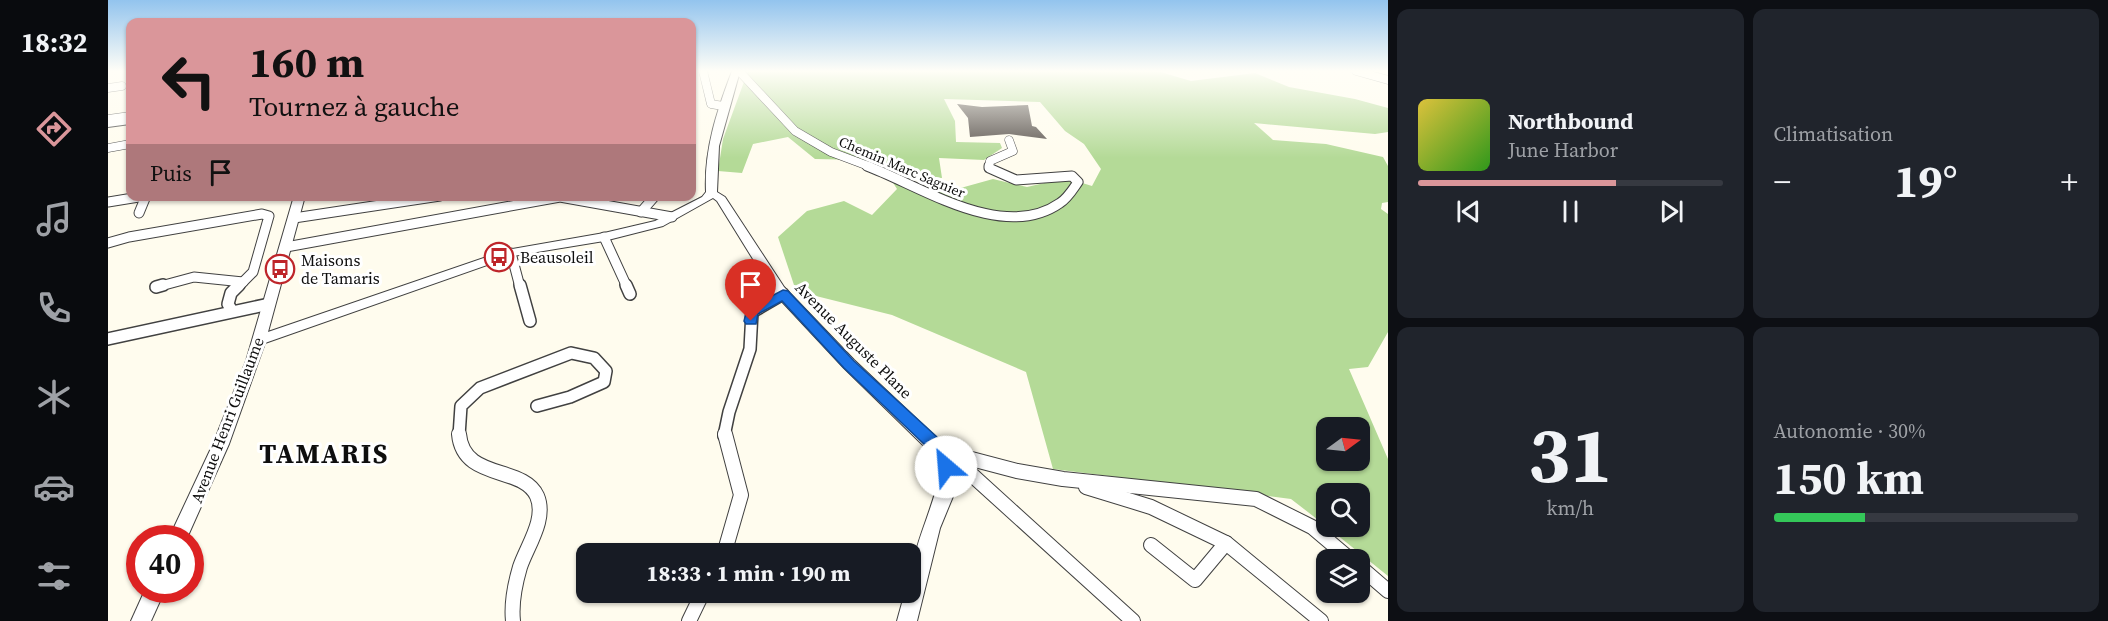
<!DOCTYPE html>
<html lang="fr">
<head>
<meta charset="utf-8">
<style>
	:root { --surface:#171b24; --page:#20242c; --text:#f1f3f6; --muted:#9ea1a6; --line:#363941; --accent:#da969a }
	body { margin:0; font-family:"Source Serif 4",serif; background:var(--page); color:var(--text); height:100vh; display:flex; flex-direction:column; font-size:22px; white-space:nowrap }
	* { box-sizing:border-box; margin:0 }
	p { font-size:20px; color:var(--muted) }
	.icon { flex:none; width:33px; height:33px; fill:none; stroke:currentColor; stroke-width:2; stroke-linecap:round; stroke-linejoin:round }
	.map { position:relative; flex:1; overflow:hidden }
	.side { display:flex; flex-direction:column; gap:9px; padding:9px; background:#0d0f14; width:720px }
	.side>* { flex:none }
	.guide { position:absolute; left:18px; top:18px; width:570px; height:183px; border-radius:12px; box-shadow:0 2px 4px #0004; background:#da969a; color:#111; overflow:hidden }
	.needle { width:39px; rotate:75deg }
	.controls { position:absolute; left:1208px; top:417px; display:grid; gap:12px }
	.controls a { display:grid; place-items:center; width:54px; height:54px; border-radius:12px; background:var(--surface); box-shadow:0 2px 4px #0004; font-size:30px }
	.speed { position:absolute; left:18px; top:525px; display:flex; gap:12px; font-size:30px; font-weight:700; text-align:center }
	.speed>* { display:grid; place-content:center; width:78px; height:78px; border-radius:50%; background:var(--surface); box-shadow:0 2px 4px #0004; line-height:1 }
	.speed .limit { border:9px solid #d22; background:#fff; color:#111 }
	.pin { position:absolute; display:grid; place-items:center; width:51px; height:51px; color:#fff; margin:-62px -26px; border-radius:50% 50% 50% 0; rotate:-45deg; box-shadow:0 0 6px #0007 }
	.pin .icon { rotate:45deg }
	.me { position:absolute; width:66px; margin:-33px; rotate:333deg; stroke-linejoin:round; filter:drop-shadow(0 0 4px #0008) }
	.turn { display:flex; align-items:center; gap:21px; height:126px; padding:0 24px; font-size:27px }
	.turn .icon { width:78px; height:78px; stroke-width:2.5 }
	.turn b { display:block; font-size:42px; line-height:51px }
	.then { display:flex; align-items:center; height:57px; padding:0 24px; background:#0003; gap:12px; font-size:22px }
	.big { font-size:45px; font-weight:700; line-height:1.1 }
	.side .card { flex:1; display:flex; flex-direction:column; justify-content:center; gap:9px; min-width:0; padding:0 21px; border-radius:12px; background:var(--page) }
	.side .dial { align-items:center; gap:0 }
	.dial b { font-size:78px; line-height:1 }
	.song { display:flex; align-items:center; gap:18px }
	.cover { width:72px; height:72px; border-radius:9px; background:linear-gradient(135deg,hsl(50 70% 55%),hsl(110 70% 35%)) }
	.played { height:6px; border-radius:3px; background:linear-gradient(90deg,var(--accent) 65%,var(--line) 65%) }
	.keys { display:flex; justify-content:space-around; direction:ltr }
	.heat { display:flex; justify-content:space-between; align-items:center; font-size:33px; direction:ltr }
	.charge { height:9px; border-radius:4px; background:linear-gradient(90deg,#34c759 30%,var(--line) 0) }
	.side .tiles { flex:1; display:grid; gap:9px; grid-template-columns:repeat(2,1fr) }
	.trip { position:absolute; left:468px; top:543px; width:345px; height:60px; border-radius:12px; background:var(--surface); box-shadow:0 2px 4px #0004; font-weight:700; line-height:60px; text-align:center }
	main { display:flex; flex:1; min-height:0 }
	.tabs { display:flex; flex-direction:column; width:108px; justify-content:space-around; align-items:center; background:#090b0e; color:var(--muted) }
	.tabs .icon { width:42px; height:42px }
	.tabs .on { color:var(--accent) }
	.tabs b { font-size:27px; color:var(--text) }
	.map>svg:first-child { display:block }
</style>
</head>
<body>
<main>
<nav class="tabs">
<b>18:32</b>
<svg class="icon on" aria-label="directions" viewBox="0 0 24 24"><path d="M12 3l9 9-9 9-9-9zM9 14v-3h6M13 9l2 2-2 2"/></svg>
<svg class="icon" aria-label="music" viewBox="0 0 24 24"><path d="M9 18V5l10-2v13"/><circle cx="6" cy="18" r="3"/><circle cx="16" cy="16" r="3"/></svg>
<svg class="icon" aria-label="phone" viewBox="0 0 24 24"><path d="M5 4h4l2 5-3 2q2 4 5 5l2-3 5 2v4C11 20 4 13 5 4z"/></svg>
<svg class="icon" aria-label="climate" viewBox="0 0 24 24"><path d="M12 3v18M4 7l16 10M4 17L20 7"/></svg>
<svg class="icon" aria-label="car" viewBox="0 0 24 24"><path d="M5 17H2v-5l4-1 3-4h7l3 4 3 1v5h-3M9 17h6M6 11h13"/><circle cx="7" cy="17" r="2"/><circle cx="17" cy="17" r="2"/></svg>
<svg class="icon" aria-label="filters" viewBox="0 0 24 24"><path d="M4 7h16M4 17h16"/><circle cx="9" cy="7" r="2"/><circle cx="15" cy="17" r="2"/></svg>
</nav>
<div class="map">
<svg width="1280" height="621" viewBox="0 0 1280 621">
	<rect width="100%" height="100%" fill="#fffcee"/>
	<!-- forest -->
	<path fill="#b4da97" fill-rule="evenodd" d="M640,71H1049L1083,81L1147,73L1181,87L1247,99L1280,108V132L1267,134L1146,123L1165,140L1218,144L1275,157L1280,166V202L1274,203L1273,209L1280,214V332L1260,367L1241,369L1280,459V576L1218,526H1251V494H1218V526L1183,499L945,469L918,372L784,315L688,291L670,237L699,211L736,201L764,215L789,189L782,178L804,186L849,189L885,179L919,187L958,178L984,186L993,169L976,144L957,131L932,102L836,99L847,121L848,142L892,143L894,148L876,160L831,158L834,178L797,175L755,160L707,159L680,137L645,144L634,173L610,171L615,139ZM1218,428H1251V460H1218Z"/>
	<!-- building -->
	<polygon fill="#564f4a" points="849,104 874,107 920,105 924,126 928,127 939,139 901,134 862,137 860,118"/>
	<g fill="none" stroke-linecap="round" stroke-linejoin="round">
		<!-- minor-far3 casing -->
		<g stroke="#414141" stroke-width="9">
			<g id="minor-far3">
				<polyline points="595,71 603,104 615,106"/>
				<polyline points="631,71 687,131 723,152 763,167"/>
				<polyline points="1248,71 1280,80"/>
				<polyline points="0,88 14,86"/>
				<polyline points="0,119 22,116"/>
				<polyline points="0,148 22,144"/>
				<polyline points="881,167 882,161 905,151 901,140"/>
			</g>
		</g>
		<!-- minor-far2 casing -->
		<g stroke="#414141" stroke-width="11">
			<g id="minor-far2">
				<path d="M759,166C813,186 895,243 952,203C960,198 965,189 970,182L964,176L908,180L881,168V166"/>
				<polyline points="0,202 37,196"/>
				<polyline points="533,212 547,196"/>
				<polyline points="31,213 38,196"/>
				<polyline points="186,218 332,196"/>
				<polyline points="496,237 519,287"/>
				<polyline points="0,243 21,237 154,214 161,216 145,272 130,287"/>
				<polyline points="178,247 452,197 564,217"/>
				<polyline points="403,253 412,287"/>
				<polyline points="49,287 86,277 135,282"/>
			</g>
		</g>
		<!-- minor-far1 casing -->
		<g stroke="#414141" stroke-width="14">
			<g id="minor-far1">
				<polyline points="412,285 422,321"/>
				<polyline points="518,285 522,294"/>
				<polyline points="48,287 55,285"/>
				<polyline points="124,311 120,304 123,293 131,285"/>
				<polyline points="0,339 161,304"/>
				<polyline points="351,436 353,406 372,388 463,353 486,358 498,371 496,382 462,397 429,406"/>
				<polyline points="616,436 621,412 642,349 644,312 675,294"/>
			</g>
		</g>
		<!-- minor casing -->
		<g stroke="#414141" stroke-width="16">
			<g id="minor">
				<path d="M351,434C355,481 415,465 429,496C439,519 419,546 412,567C407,584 403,602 405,621"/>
				<polyline points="852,456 909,471 955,479 1148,499 1204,527 1243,560"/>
				<polyline points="850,465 864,475 1025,621"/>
				<polyline points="978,487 1043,507 1118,543 1213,621"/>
				<polyline points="1043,545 1087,580 1118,543"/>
				<polyline points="616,554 633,495 617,434"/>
				<polyline points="1251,566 1280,591"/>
				<polyline points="581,621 595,592"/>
			</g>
		</g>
		<!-- tertiary casing -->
		<g stroke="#414141" stroke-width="2">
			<g id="tertiary">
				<path d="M624,71H632L611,146L609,192L617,197L676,287L746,360L832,441L851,445L860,459L856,470L849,472L846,494L832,528L809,621H789L797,592H802C802,548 824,515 832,473L822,466L817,454L819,449L736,368L666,293L609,201L605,198L555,226L496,241L405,256L157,343L121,444L79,538H61L105,444L138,361L186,196H197L160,332L399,250L496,233L547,221L594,197L598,192C596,149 609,111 624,71ZM837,453L844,459L834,456Z"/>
				<polygon points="22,118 22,124 0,127 0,121"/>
				<polygon points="37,590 57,590 43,621 23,621"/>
			</g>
		</g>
		<!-- minor-far3 -->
		<use href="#minor-far3" stroke="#fff" stroke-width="8"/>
		<!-- minor-far2 -->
		<use href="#minor-far2" stroke="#fff" stroke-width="9"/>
		<!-- minor-far1 -->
		<use href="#minor-far1" stroke="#fff" stroke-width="11"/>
		<!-- minor -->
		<use href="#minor" stroke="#fff" stroke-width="14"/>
		<!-- tertiary -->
		<use href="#tertiary" fill="#fff" fill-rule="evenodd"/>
	</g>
	<!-- sky -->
	<linearGradient id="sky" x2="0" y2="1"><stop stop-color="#93c4ee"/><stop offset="0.45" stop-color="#fffef7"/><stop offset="1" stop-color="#fffef7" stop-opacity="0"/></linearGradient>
	<rect width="1280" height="158" fill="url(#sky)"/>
	<!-- route -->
	<polygon fill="#1a73e8" stroke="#114b97" stroke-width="1.5" points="675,290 680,291 746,361 829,437 838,448 835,457 845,462 847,467 845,472 838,474 822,466 817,454 820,449 818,446 736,368 674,301 650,314 648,324 638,324 636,321 639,309"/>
	<!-- icons -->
	<defs>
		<g id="bus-ring" transform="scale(1.5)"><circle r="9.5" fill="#fff" stroke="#be252a" stroke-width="1.5"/><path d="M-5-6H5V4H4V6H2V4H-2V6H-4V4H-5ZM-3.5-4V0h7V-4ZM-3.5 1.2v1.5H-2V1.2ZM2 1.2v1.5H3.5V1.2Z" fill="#be252a"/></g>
	</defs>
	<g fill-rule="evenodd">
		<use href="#bus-ring" x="391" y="257"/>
		<use href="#bus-ring" x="172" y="269"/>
	</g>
	<g text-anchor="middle" stroke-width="6" stroke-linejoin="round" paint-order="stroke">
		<!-- far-street labels -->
		<g font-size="14" fill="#0e0e0e" stroke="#fff">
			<text transform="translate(794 167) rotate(23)" y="5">Chemin Marc Sagnier</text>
		</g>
		<!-- poi labels -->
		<g font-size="16" fill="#0e0e0e" stroke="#fff" text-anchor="start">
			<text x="412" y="263">Beausoleil</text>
			<text x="193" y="266">Maisons<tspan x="193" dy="18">de Tamaris</tspan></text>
		</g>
		<!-- street labels -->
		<g font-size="16" fill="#0e0e0e" stroke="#fff">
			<text transform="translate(746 340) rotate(45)" y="6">Avenue Auguste Plane</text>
			<text transform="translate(119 420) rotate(-69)" y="6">Avenue Henri Guillaume</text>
		</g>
		<!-- near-district labels -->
		<g font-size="27" font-weight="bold" letter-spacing="1.5" fill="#0e0e0e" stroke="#fff">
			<text x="216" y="463">TAMARIS</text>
		</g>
	</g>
</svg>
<div class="controls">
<a><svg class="needle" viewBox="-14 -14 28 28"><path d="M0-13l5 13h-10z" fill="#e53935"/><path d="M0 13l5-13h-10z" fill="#9ea1a6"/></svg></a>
<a><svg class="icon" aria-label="search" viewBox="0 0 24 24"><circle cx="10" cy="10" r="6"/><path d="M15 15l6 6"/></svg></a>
<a><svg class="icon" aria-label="layers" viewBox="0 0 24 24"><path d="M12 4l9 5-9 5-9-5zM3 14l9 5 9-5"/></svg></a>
</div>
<div class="speed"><div class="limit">40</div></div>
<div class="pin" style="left:643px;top:321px;background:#d93025"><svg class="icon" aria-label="arrive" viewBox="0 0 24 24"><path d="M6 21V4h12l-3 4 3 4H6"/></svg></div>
<svg class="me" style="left:838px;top:467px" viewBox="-20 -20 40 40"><circle r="19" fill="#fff"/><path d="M0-13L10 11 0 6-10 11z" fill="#1a73e8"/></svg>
<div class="trip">18:33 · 1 min · 190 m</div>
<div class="guide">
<div class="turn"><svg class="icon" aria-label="left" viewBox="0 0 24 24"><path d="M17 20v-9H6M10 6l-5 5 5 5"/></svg><div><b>160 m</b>Tournez à gauche</div></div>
<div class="then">Puis<svg class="icon" aria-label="arrive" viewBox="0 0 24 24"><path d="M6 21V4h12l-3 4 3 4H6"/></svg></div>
</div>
</div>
<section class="side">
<div class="tiles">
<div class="card">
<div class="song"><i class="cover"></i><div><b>Northbound</b><p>June Harbor</p></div></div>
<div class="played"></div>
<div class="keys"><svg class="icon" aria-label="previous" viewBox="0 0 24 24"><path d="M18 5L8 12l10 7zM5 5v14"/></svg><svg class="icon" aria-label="pause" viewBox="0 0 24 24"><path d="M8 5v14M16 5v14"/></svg><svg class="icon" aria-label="next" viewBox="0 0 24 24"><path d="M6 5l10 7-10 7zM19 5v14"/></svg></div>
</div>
<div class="card"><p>Climatisation</p>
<div class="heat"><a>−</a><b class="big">19°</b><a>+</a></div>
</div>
<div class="card dial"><b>31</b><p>km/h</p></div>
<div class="card"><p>Autonomie · 30%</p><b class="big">150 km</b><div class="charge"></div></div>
</div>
</section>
</main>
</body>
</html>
